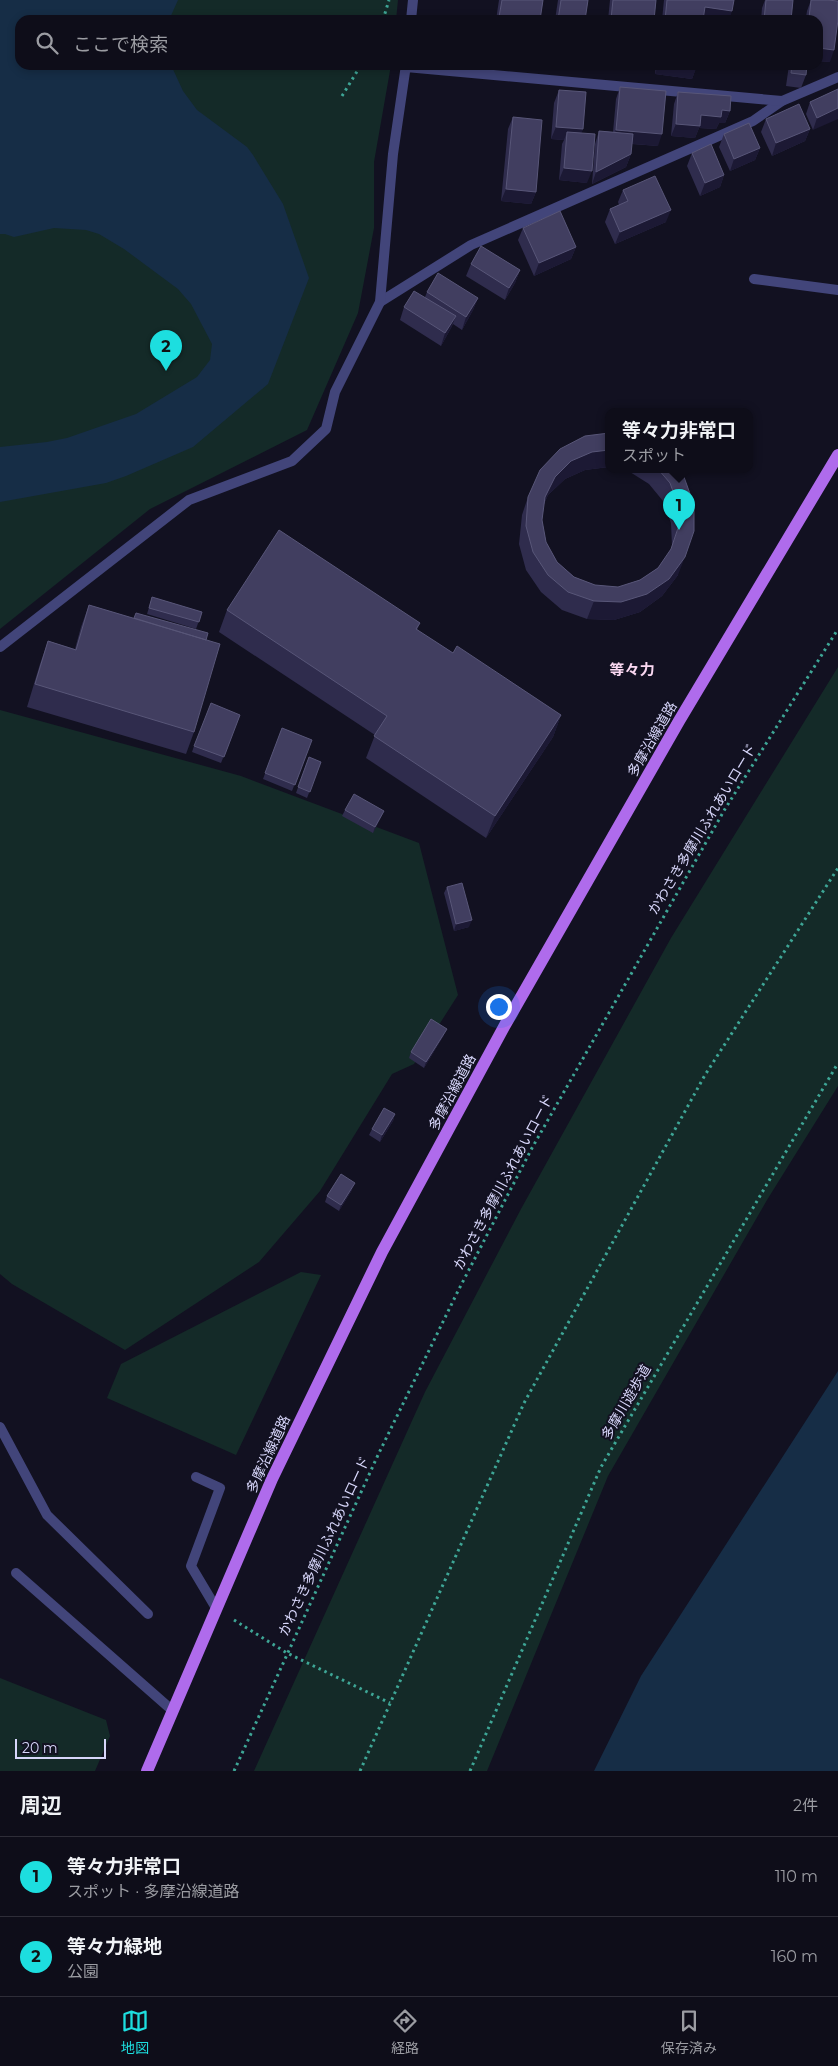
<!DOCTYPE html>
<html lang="ja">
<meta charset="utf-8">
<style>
body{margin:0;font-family:Montserrat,"Noto Sans JP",sans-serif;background:#171622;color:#f1f3f6}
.scale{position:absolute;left:15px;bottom:12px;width:91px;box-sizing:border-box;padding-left:5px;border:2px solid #d7d6fa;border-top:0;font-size:14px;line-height:18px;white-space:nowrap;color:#d7d6fa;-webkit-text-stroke:4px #121121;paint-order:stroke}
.you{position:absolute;left:498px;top:1006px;width:18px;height:18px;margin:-12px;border:4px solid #fff;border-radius:50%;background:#1a73e8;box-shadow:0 0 0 8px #1a73e833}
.badge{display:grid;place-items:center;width:32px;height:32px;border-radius:50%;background:#1ddedf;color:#111;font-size:16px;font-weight:700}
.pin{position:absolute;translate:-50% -41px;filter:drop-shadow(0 1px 2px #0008)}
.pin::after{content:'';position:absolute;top:26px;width:18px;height:15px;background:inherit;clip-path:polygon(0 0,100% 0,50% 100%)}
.popup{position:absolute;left:605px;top:408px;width:148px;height:65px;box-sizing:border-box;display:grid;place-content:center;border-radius:10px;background:#0e0d19;filter:drop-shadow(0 1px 4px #0005);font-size:16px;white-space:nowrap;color:#9b9ca2}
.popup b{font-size:19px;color:#f1f3f6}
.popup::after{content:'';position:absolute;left:50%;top:100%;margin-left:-10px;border:10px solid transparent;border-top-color:#0e0d19}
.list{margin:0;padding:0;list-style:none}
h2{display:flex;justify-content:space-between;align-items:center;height:65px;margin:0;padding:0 20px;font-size:21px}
h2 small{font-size:16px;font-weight:400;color:#9b9ca2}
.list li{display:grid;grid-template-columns:32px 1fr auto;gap:15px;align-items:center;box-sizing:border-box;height:80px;padding:0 20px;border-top:1px solid #2e2d38}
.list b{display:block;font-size:19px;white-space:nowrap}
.list p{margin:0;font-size:16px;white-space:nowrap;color:#9b9ca2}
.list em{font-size:16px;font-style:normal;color:#9b9ca2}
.icon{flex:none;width:28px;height:28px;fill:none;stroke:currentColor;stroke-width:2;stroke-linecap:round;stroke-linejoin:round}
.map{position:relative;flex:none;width:838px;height:1771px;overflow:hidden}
.search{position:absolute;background:#0e0d19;box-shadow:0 2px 8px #0003;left:15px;right:15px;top:15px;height:55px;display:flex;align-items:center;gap:12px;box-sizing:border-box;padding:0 18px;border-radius:15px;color:#9b9ca2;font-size:19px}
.sheet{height:225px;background:#0e0d19}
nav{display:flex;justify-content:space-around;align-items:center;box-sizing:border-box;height:70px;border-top:1px solid #2e2d38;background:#0e0d19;font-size:14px;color:#9b9ca2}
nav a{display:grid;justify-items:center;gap:2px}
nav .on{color:#1ddedf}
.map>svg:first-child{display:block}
.green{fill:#142a28}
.water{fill:#162d46}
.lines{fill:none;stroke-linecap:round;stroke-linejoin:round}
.path{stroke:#3ea696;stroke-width:3;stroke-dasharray:2.5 4;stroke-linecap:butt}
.lane{stroke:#42457a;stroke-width:10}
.street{stroke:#42457a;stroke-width:10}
.primary{stroke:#af6bec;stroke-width:12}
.wall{fill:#2f2c4d}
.shaded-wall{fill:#1c1934}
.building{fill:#413e60;stroke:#585678}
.labels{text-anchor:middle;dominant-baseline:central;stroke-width:4;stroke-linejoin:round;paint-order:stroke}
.street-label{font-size:14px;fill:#d7d6fa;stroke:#121121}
.neighbourhood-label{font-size:15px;font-weight:bold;fill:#fad8f1;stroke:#121121}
</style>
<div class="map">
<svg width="838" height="1771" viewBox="0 0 838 1771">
<rect width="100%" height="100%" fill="#121121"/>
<path class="green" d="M 0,0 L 398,0 L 396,20 L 20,20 L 20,65 L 391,65 L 374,162 L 374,228 L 358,313 L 307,430 L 150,509 L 0,629 Z
M 838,667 L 838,1086 L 767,1200 L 608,1476 L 487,1771 L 254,1771 L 425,1392 L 521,1209 L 671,938 Z
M 0,710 L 241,776 L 419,843 L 458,995 L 414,1064 L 392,1074 L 320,1191 L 259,1262 L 125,1350 L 12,1284 L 0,1274 Z
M 301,1272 L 321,1275 L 236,1455 L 107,1398 L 121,1364 Z
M 0,1678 L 106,1720 L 110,1736 L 95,1771 L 0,1771 Z"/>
<path class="water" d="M 0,0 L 178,0 L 169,20 L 20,20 L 20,65 L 171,65 L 183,91 L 197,110 L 247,147 L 253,155 L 283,204 L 309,278 L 268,384 L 193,447 L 126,476 L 106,483 L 0,502 L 0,447 L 47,442 L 67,438 L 136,414 L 197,377 L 210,360 L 212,344 L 191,304 L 178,289 L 124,249 L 99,234 L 86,230 L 54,228 L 14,237 L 5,234 L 0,234 Z
M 838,1371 L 838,1771 L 594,1771 L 641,1676 Z"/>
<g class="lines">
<path class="path" d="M 383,20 L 389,0
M 342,96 L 361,65
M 234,1620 L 287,1653 L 390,1703
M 234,1771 L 378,1455 L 458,1291 L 532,1148 L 725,809 L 838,629
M 360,1771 L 524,1403 L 705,1075 L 838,868
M 470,1771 L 601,1467 L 838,1063"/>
<path class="lane" d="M 754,279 L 838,290
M 380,302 L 471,245 L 753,121 L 782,101 L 838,77
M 196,1477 L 220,1488 L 191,1566 L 216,1608
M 16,1573 L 173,1711"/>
<path class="street" d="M 411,20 L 413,0
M 406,67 L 782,101
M 0,647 L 189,500 L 292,461 L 326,429 L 335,392 L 380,302 L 393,154 L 406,65
M 0,1427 L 47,1515 L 148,1614"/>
<path class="primary" d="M 147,1771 L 272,1479 L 382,1252 L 505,1025 L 679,721 L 838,455"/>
</g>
<path class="wall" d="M 499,0 L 543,0 L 540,20 L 496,20 Z
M 558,0 L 588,0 L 585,20 L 555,20 Z
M 610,0 L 656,0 L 654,20 L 608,20 Z
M 664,0 L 734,0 L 729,20 L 662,20 Z
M 765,0 L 793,0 L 791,20 L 761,20 L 762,8 Z
M 811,0 L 827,0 L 830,62 L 818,61 L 818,20 L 798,20 L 799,17 L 806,17 L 807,11 Z
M 656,65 L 697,65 L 692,79 L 655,74 Z
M 789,65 L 807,65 L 806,75 L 801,88 L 786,86 Z
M 620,87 L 658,146 L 632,144 L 631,154 L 626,167 L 592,184 L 595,144 L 599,131 L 613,132 L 616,99 Z
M 838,89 L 813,130 L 806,114 L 810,102 Z
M 559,90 L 583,129 L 581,133 L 587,183 L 559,180 L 562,144 L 564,140 L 551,139 L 554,103 Z
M 678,92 L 730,111 L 725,123 L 719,123 L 716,129 L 699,128 L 695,138 L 671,136 L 674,104 Z
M 513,117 L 536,192 L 531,204 L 501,201 L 508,129 Z
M 766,119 L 810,129 L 805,141 L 772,156 L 761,132 Z
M 724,134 L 760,148 L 755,160 L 730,171 L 719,147 Z
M 692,153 L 724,175 L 720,187 L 700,196 L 687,166 Z
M 623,190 L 666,222 L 615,244 L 605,222 L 610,209 L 619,205 L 618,202 Z
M 523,228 L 576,247 L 571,259 L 534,276 L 518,240 Z
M 471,264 L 520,270 L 515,283 L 505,300 L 466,276 Z
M 427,292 L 478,298 L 473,310 L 462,330 L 453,324 L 451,328 L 441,346 L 400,320 L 404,307 L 425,297 Z
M 609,433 L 609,467 L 585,470 L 565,479 L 548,495 L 544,504 L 542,520 L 546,542 L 557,562 L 574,577 L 595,585 L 618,587 L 640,580 L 658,568 L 670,552 L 672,546 L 671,523 L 663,501 L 649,484 L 630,472 L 616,469 L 678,469 L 678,575 L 662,596 L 640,612 L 614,620 L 587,619 L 562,610 L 541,592 L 526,570 L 519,544 L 522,515 L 528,497 Z
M 152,597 L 202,612 L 196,629 L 147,614 Z
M 89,605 L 206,640 L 194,732 L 186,754 L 27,707 L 40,664 L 48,641 L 75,649 L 81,627 Z
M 227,610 L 420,623 L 417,630 L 453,653 L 561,715 L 553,737 L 486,838 L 366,758 L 375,735 L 219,632 Z
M 240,715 L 221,763 L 192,752 L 194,746 Z
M 282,728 L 312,740 L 292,791 L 263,779 Z
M 309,757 L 321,762 L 307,798 L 296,793 Z
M 345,810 L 384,811 L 373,833 L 342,816 Z
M 447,887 L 469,927 L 454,931 L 444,893 Z
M 444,1035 L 424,1068 L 409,1058 L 411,1052 Z
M 395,1114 L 393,1121 L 380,1142 L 369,1135 L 372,1129 Z
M 352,1190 L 339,1211 L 325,1202 L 327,1196 Z"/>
<path class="shaded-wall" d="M 705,7 L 732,11 L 729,20 L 700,20 Z
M 499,17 L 525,20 L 498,20 Z
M 818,48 L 834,50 L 830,62 L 818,61 Z
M 658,65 L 689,65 L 697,66 L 692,79 L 655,74 Z
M 838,108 L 838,119 L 813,130 L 817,118 Z
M 722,110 L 730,111 L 725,123 L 719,123 L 716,129 L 699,128 L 695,138 L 671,136 L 676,124 L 701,115 Z
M 556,127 L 583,129 L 578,142 L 567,132 L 564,140 L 551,139 Z
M 810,129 L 805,141 L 772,156 L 776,143 Z
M 616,130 L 662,134 L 658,146 L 612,142 Z
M 760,148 L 755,160 L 730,171 L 734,159 Z
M 631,154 L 626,167 L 592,184 L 596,172 Z
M 564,168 L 592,171 L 587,183 L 559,180 Z
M 724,175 L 720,187 L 700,196 L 705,183 Z
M 506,189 L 536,192 L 531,204 L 501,201 Z
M 671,210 L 666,222 L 615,244 L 620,232 Z
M 576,247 L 571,259 L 534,276 L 539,263 Z
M 520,270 L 515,283 L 505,300 L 509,288 Z
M 478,298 L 473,310 L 462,330 L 466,317 Z
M 456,316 L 451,328 L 441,346 L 445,333 Z
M 609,450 L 609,464 L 608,467 L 585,470 L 565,479 L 548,495 L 538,515 L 545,497 L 555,477 L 571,461 L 592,452 Z
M 685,557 L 678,575 L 662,596 L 640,612 L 614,620 L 587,619 L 594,601 L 621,602 Z
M 561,715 L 553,737 L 486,838 L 495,816 Z
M 384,811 L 373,833 L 375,827 Z
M 472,920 L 469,927 L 454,931 L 456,924 Z
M 447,1029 L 444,1035 L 424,1068 L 426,1062 Z
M 395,1114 L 393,1121 L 380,1142 L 382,1135 Z
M 355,1183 L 352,1190 L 339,1211 L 341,1205 Z"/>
<path class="building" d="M 502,0 L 543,0 L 540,20 L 525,20 L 499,17 Z
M 561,0 L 588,0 L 585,20 L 558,20 Z
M 613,0 L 656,0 L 654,20 L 616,20 L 611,19 Z
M 667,0 L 734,0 L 732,11 L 705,7 L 703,20 L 665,20 Z
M 766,0 L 793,0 L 791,20 L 764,20 Z
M 811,0 L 827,0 L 838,1 L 838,20 L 834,50 L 818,48 L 818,20 L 798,20 L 799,17 L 809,18 Z
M 792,65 L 807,65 L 806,75 L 791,73 Z
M 620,87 L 666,91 L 662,134 L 616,130 Z
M 838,89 L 838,108 L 817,118 L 810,102 Z
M 559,90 L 586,92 L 583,129 L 556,127 Z
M 678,92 L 731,96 L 730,111 L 722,110 L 721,117 L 701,115 L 700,126 L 676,124 Z
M 799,104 L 810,129 L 776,143 L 766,119 Z
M 513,117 L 542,120 L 536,192 L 506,189 Z
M 749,123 L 760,148 L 734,159 L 724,134 Z
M 599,131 L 633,134 L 631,154 L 596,172 Z
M 567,132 L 595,134 L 592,171 L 564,168 Z
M 711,144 L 724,175 L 705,183 L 692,153 Z
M 655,176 L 671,210 L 620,232 L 610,209 L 628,201 L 623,190 Z
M 560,211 L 576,247 L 539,263 L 523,228 Z
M 481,246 L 520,270 L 509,288 L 471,264 Z
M 438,273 L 478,298 L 466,317 L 427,292 Z
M 414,291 L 456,316 L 445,333 L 404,307 Z
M 609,433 L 609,450 L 592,452 L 571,461 L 555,477 L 545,497 L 542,520 L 546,542 L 557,562 L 574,577 L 595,585 L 618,587 L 640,580 L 658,568 L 671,549 L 678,528 L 678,505 L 670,483 L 658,469 L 678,469 L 684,477 L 694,505 L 694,531 L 685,557 L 669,579 L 647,594 L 621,602 L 594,601 L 568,592 L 548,575 L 533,552 L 526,526 L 528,497 L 540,470 L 560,449 L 585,436 Z
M 279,530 L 420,623 L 416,629 L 453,653 L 457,646 L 561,715 L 495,816 L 374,736 L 387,716 L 227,610 Z
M 152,597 L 202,612 L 199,622 L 149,608 Z
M 89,605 L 220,644 L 194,732 L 35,684 L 48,641 L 76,650 Z
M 136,613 L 208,633 L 206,640 L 134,618 Z
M 211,703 L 240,715 L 224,757 L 194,746 Z
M 282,728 L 312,740 L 295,785 L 265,773 Z
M 309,757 L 321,762 L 310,792 L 298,787 Z
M 354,794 L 384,811 L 375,827 L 345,810 Z
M 462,883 L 472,920 L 456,924 L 447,887 Z
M 431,1019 L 447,1029 L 426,1062 L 411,1052 Z
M 384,1108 L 395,1114 L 382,1135 L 372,1129 Z
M 341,1174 L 355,1183 L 341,1205 L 327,1196 Z"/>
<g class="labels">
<g class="street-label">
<text transform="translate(652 739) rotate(-60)">多摩沿線道路</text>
<text transform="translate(702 829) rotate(-59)">かわさき多摩川ふれあいロード</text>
<text transform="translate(452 1092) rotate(-62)">多摩沿線道路</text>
<text transform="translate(503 1182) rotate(-62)">かわさき多摩川ふれあいロード</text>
<text transform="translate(626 1402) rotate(-60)">多摩川遊歩道</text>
<text transform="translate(268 1454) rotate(-65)">多摩沿線道路</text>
<text transform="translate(324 1546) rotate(-65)">かわさき多摩川ふれあいロード</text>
</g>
<g class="neighbourhood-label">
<text x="632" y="669">等々力</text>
</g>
</g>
</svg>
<div class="scale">20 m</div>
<div class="you"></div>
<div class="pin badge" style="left:679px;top:530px">1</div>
<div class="popup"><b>等々力非常口</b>スポット</div>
<div class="pin badge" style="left:166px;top:371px">2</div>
<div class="search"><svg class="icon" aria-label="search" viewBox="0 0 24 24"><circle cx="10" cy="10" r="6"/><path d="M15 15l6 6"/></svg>ここで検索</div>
</div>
<section class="sheet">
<h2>周辺<small>2件</small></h2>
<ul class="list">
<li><span class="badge">1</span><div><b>等々力非常口</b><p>スポット · 多摩沿線道路</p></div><em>110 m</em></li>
<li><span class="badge">2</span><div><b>等々力緑地</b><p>公園</p></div><em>160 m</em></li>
</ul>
</section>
<nav>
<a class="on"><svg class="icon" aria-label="map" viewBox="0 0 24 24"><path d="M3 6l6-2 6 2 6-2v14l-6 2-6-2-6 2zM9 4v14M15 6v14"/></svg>地図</a>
<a><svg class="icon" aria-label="directions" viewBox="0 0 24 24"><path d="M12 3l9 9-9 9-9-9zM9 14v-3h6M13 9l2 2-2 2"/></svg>経路</a>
<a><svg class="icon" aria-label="saved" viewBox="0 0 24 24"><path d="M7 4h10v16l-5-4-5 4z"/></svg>保存済み</a>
</nav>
